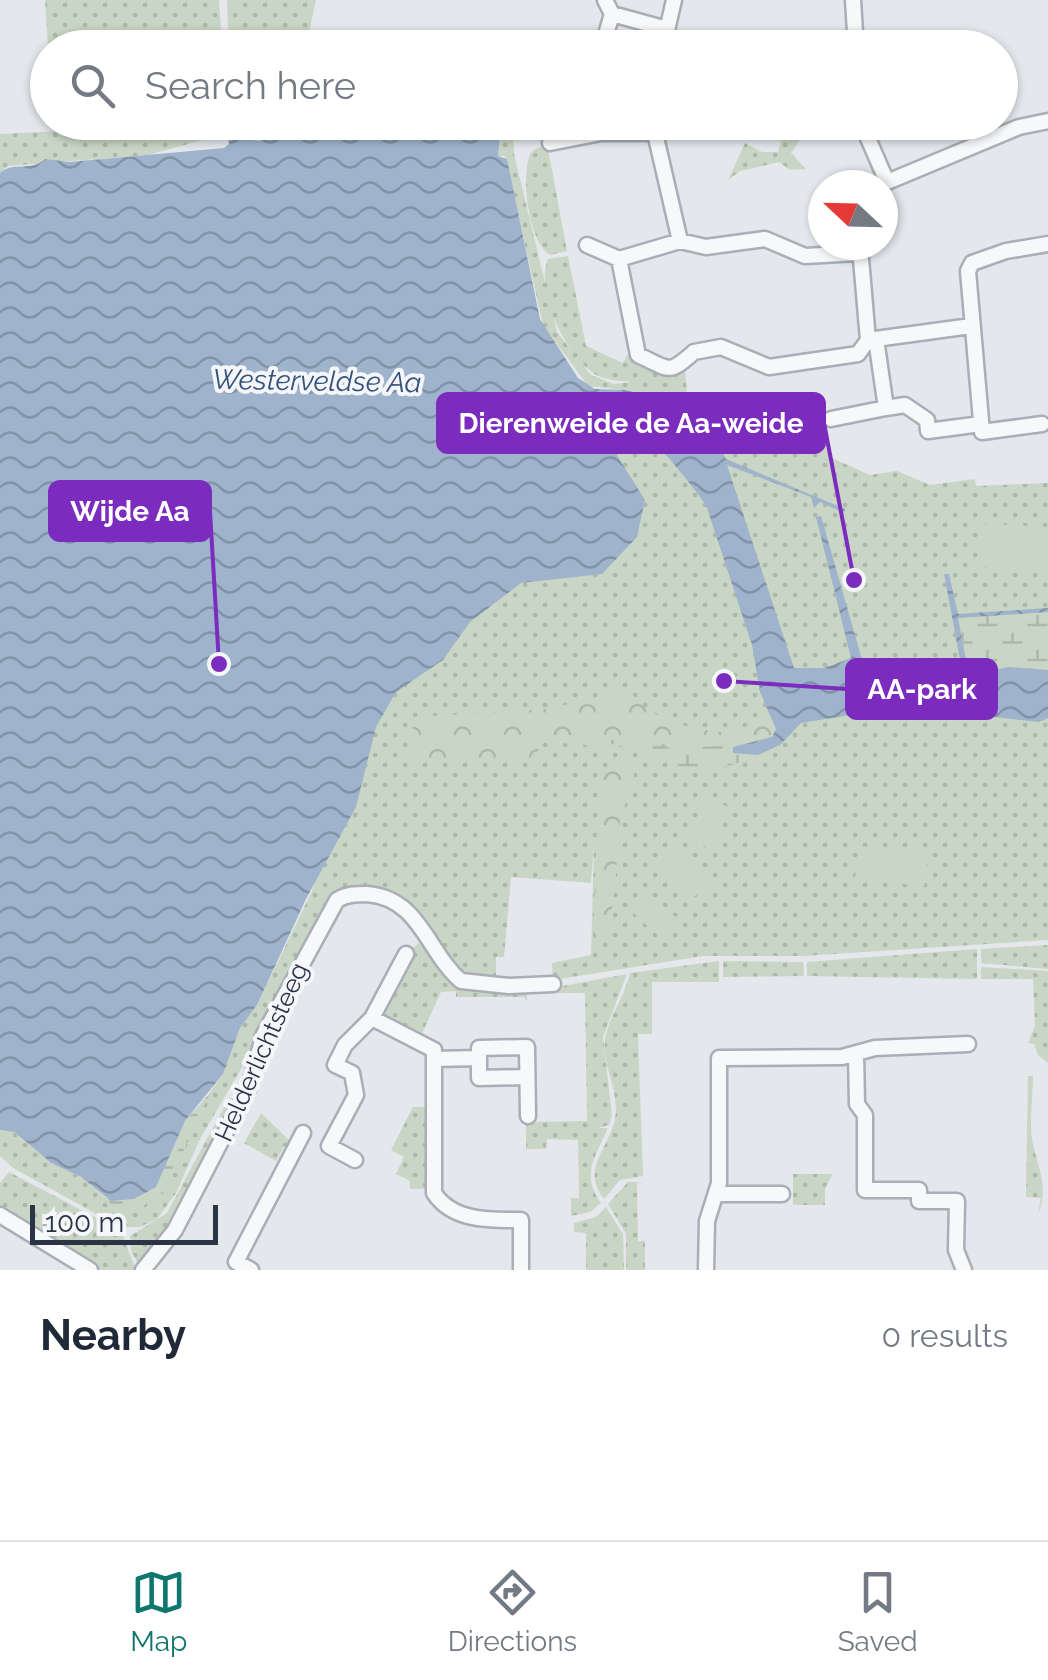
<!DOCTYPE html>
<style>
body{margin:0;font-family:Raleway,sans-serif;background:#f6f6f7;color:#1f2937}
.compass{position:absolute;left:808px;top:170px;width:90px;height:90px;border-radius:50%;background:#fff;box-shadow:0 2px 8px #0004;rotate:292deg}
.scale{position:absolute;left:30px;bottom:25px;width:188px;box-sizing:border-box;padding-left:10px;border:5px solid #2b3445;border-top:0;font-size:28px;line-height:35px;white-space:nowrap;color:#2b3445;-webkit-text-stroke:8px #f4f6f9;paint-order:stroke}
.list{margin:0;padding:0;list-style:none}
h2{display:flex;justify-content:space-between;align-items:center;height:130px;margin:0;padding:0 40px;font-size:42px}
h2 small{font-size:32px;font-weight:400;color:#747a83}
.icon{flex:none;width:55px;height:55px;fill:none;stroke:currentColor;stroke-width:2;stroke-linecap:round;stroke-linejoin:round}
.map{position:relative;flex:none;width:1048px;height:1270px;overflow:hidden}
.search{position:absolute;background:#fff;box-shadow:0 2px 8px #0004;left:30px;right:30px;top:30px;height:110px;display:flex;align-items:center;gap:25px;box-sizing:border-box;padding:0 35px;border-radius:55px;color:#747a83;font-size:38px}
.sheet{height:270px;background:#fff}
nav{display:flex;justify-content:space-around;align-items:center;box-sizing:border-box;height:140px;border-top:2px solid #e0e1e3;background:#fff;font-size:28px;color:#747a83}
nav a{display:grid;justify-items:center;gap:5px}
nav .on{color:#0f766e}
.map>svg:first-child{display:block}
.green{fill:url(#green-dots)}
.forest{fill:url(#forest-crowns)}
.wetland{fill:url(#wetland-marsh)}
.pitch{fill:#c9d6c5}
.water{fill:url(#water-waves)}
.lines{fill:none;stroke-linecap:round;stroke-linejoin:round}
.minor-casing{stroke:#a9aeb7;stroke-width:19}
.minor{stroke:#f7f8fa;stroke-width:14}
.labels{text-anchor:middle;dominant-baseline:central;stroke-width:8;stroke-linejoin:round;paint-order:stroke}
.street-label{font-size:25px;fill:#2b3445;stroke:#f4f6f9}
.water-label{font-size:28px;font-style:italic;fill:#34527a;stroke:#f4f6f9}
.leader{fill:none;stroke:#7b2cbf;stroke-width:4}
.callout-dot{fill:#7b2cbf;stroke:#f4f6f9;stroke-width:4}
.callout{fill:#7b2cbf;stroke:#7b2cbf;stroke-width:4}
.callout-label{font-size:28px;text-anchor:middle;font-weight:bold;fill:#fff}
</style>
<div class="map">
<svg width="1048" height="1270" viewBox="0 0 1048 1270">
<defs>
<pattern id="green-dots" width="8" height="8" patternUnits="userSpaceOnUse" patternTransform="scale(2.5)"><rect width="8" height="8" fill="#c9d6c5"/><path d="M2 2h.1M6 6h.1" fill="none" stroke="#adb8ab" stroke-width="1.8" stroke-linecap="round"/></pattern>
<pattern id="forest-crowns" width="20" height="18" patternUnits="userSpaceOnUse" patternTransform="scale(2.5)"><rect width="20" height="18" fill="#c9d6c5"/><path d="M2 6a3 3 0 1 1 6 0M12 15a3 3 0 1 1 6 0" fill="none" stroke="#adb8ab"/></pattern>
<pattern id="wetland-marsh" width="20" height="14" patternUnits="userSpaceOnUse" patternTransform="scale(2.5)"><rect width="20" height="14" fill="#c9d6c5"/><path d="M1 5h8M5 5V1M11 12h8M15 12V8" fill="none" stroke="#adb8ab"/></pattern>
<pattern id="water-waves" width="16" height="10" patternUnits="userSpaceOnUse" patternTransform="scale(2.5)"><rect width="16" height="10" fill="#9fb4cc"/><path d="M0 5q4-4 8 0t8 0" fill="none" stroke="#8293a7"/></pattern>
</defs>
<rect width="100%" height="100%" fill="#e4e7ec"/>
<path class="green" d="M 45,0 L 219,0 L 222,47 L 48,47 Z
M 227,0 L 316,0 L 306,47 L 229,47 Z
M 224,123 L 331,123 L 269,133 L 261,141 L 235,138 L 227,128 L 228,133 L 148,155 L 8,166 L 0,173 L 0,134 Z
M 501,123 L 513,123 L 514,154 L 557,332 L 591,375 L 614,384 L 631,382 C 619,380 604,381 593,373 C 565,352 535,293 548,259 L 568,256 L 586,346 L 623,363 L 627,355 L 670,374 L 685,370 L 687,393 L 721,408 L 728,405 L 781,429 L 816,426 L 818,440 L 830,446 L 832,458 L 870,475 L 897,471 L 930,485 L 975,479 L 976,486 L 1048,483 L 1048,940 L 803,956 L 703,956 L 553,980 L 552,963 L 591,955 L 594,846 L 591,883 L 511,877 L 504,957 L 496,957 L 496,982 L 466,979 L 456,971 L 431,932 L 403,901 L 345,892 L 200,1139 L 176,1193 L 157,1219 L 140,1227 L 120,1227 L 13,1168 L 0,1156 L 0,1130 L 15,1132 L 51,1163 L 81,1177 L 106,1198 L 174,1143 L 223,1074 L 240,1028 L 257,1005 L 312,891 L 372,703 L 609,448 L 624,390 L 588,386 L 543,325 L 505,156 L 498,156 Z
M 803,135 L 791,153 L 806,169 L 790,170 L 779,162 L 740,171 L 728,180 L 745,143 L 762,152 L 778,152 L 782,137 Z
M 547,143 L 567,251 L 550,255 C 528,241 520,176 531,152 Z
M 424,939 L 452,979 L 527,991 L 527,1002 L 525,997 L 456,997 L 456,991 L 441,992 L 420,1038 L 383,1017 L 382,1008 L 414,947 Z
M 1048,945 L 1048,969 L 981,963 L 981,949 Z
M 977,949 L 977,979 L 807,976 L 807,962 Z
M 719,961 L 719,982 L 652,982 L 652,1034 L 638,1034 L 643,1176 L 620,1180 L 604,1199 C 580,1169 609,1149 615,1119 C 620,1091 602,1067 605,1040 C 608,1017 625,997 630,973 Z
M 723,961 L 803,962 L 804,976 L 723,977 Z
M 981,967 L 1048,971 L 1048,1063 L 1038,1055 L 1034,1044 L 1028,1043 L 1035,1026 L 1033,979 L 981,979 Z
M 627,974 L 603,1037 L 612,1115 L 609,1125 L 598,1128 L 608,1128 C 596,1156 580,1174 601,1203 L 590,1212 L 571,1216 L 571,1198 L 579,1198 L 578,1140 L 547,1139 L 546,1149 L 526,1149 L 526,1122 L 587,1121 L 585,993 L 557,993 L 557,987 Z
M 1028,1076 L 1033,1076 C 1033,1098 1028,1127 1034,1149 C 1040,1171 1048,1191 1038,1214 L 1041,1198 L 1026,1197 Z
M 229,1098 L 238,1100 L 168,1233 L 140,1267 L 131,1251 L 130,1236 L 167,1213 Z
M 413,1107 L 429,1107 L 429,1189 L 410,1189 L 410,1181 L 396,1174 L 404,1157 L 391,1150 Z
M 261,1113 L 291,1142 L 291,1150 L 284,1146 L 276,1161 L 244,1143 Z
M 9,1172 L 121,1231 L 136,1270 L 100,1270 L 0,1207 L 0,1183 Z
M 833,1174 L 825,1188 L 825,1205 L 793,1205 L 793,1174 Z
M 628,1182 L 643,1182 L 637,1183 L 638,1241 L 645,1241 L 645,1270 L 626,1270 L 626,1234 L 608,1204 Z
M 606,1207 L 623,1234 L 624,1270 L 586,1270 L 586,1233 L 574,1232 L 574,1223 L 596,1217 Z"/>
<path class="forest" d="M 630,689 C 642,720 707,735 739,732 L 767,709 L 777,729 L 772,737 L 733,747 L 671,749 L 650,735 L 611,744 L 619,748 L 539,741 L 537,759 L 530,762 L 409,758 L 414,717 L 548,709 Z
M 624,756 L 633,761 C 640,779 620,808 619,829 C 617,854 615,939 597,951 L 593,947 L 598,791 L 607,767 Z"/>
<path class="wetland" d="M 1048,612 L 1048,670 L 1008,667 L 969,676 L 958,618 Z
M 801,723 L 769,754 L 702,773 L 611,744 L 611,740 L 624,741 L 635,731 L 671,749 L 732,745 L 733,753 C 774,756 772,745 801,723 Z
M 210,1093 L 164,1193 L 140,1208 L 114,1207 L 106,1199 L 147,1193 L 156,1187 L 185,1121 Z"/>
<path class="pitch" d="M 979,523 L 1048,527 L 1048,570 L 978,566 Z
M 703,798 L 726,806 L 713,849 L 689,841 Z
M 681,846 L 711,883 L 689,901 L 659,864 Z
M 859,846 L 928,852 L 924,886 L 855,879 Z
M 647,891 L 682,923 L 664,941 L 630,910 Z"/>
<path class="water" d="M 331,122 L 501,123 L 498,156 L 507,159 L 540,319 L 578,378 L 595,389 L 625,390 L 668,401 L 710,426 L 726,459 L 845,509 L 844,513 L 820,502 L 814,508 L 811,497 L 727,465 L 794,668 L 824,668 L 851,658 L 816,517 L 821,516 L 865,670 C 889,679 934,674 963,676 L 944,574 L 949,574 L 958,614 L 1048,608 L 1048,612 L 958,618 L 969,676 L 1008,667 L 1048,670 L 1048,718 L 1039,722 L 950,712 L 857,714 L 801,723 L 780,745 L 758,755 L 733,753 L 733,747 L 772,737 L 776,729 L 760,692 L 752,645 L 707,508 C 701,495 659,445 648,437 C 638,429 628,431 616,434 L 611,446 L 645,500 L 637,537 L 602,574 L 521,583 L 470,622 L 443,660 L 396,692 L 376,727 L 356,807 L 306,899 L 257,1005 L 240,1028 L 223,1074 L 185,1121 L 156,1187 L 134,1199 L 111,1201 L 81,1177 L 51,1163 L 15,1132 L 0,1130 L 0,173 C 13,161 32,172 45,159 L 69,162 L 224,148 L 229,144 L 227,127 L 234,127 L 236,138 L 261,141 L 270,131 Z"/>
<g class="lines">
<defs>
<path id="minor" d="M 853,0 L 856,48
M 612,14 L 667,29
M 602,48 L 612,14 L 605,0
M 663,48 L 674,0
M 861,122 L 887,182
M 550,143 L 601,133 L 655,133 L 680,241
M 880,185 L 1019,127 L 1048,121
M 587,245 L 619,259 L 680,241 L 706,247 L 765,239 L 805,256 L 858,253
M 860,247 L 868,340
M 619,259 L 638,355 C 670,369 667,376 694,352 L 721,347 L 769,367 L 858,354 L 868,340 L 971,326
M 886,408 L 905,405 L 927,420 L 928,431 L 981,424
M 831,419 L 886,408 L 876,339
M 1042,424 L 982,432 L 968,271 L 972,263 L 1006,251 L 1048,244
M 372,1018 L 406,954
M 856,1054 L 857,1104 L 865,1115 L 865,1190 L 919,1190 L 919,1201 L 957,1201 L 956,1250 L 964,1270
M 479,1058 L 479,1078 L 527,1077
M 434,1059 L 479,1058 L 479,1048 L 527,1047 L 528,1116
M 355,1160 L 329,1146 L 356,1095 L 352,1073 L 335,1065 L 345,1045 L 372,1018 L 434,1050 L 434,1193 C 453,1222 491,1220 521,1220 L 521,1270
M 718,1194 L 782,1194
M 0,1215 L 90,1270
M 143,1270 L 175,1230 L 249,1087 L 264,1034 L 337,900 C 347,894 356,894 367,894 C 420,898 427,952 461,981 L 509,986 L 553,984
M 251,1270 L 236,1262 L 303,1133
M 706,1270 L 707,1221 L 719,1183 L 719,1058 L 842,1057 L 875,1048 L 968,1044"/>
</defs>
<use href="#minor" class="minor-casing"/>
<use href="#minor" class="minor"/>
</g>
<g class="labels">
<g class="street-label">
<text transform="translate(261 1052) rotate(-66)">Helderlichtsteeg</text>
</g>
<g class="water-label">
<text transform="translate(317 381) rotate(1)">Westerveldse Aa</text>
</g>
</g>
<path class="leader" d="M854 580L824 423M219 664L210 511M724 681L847 689"/>
<g class="callout-dot">
<circle cx="854" cy="580" r="10"/>
<circle cx="219" cy="664" r="10"/>
<circle cx="724" cy="681" r="10"/>
</g>
<g class="callout">
<rect x="438" y="394" width="386" height="58" rx="10"/>
<rect x="50" y="482" width="160" height="58" rx="10"/>
<rect x="847" y="660" width="149" height="58" rx="10"/>
</g>
<g class="callout-label">
<text x="631" y="433">Dierenweide de Aa-weide</text>
<text x="130" y="521">Wijde Aa</text>
<text x="922" y="699">AA-park</text>
</g>
</svg>
<svg class="compass" viewBox="-18 -18 36 36"><path d="M0-13l5 13h-10z" fill="#e53935"/><path d="M0 13l5-13h-10z" fill="#747a83"/></svg>
<div class="scale">100 m</div>
<div class="search"><svg class="icon" aria-label="search" viewBox="0 0 24 24"><circle cx="10" cy="10" r="6"/><path d="M15 15l6 6"/></svg>Search here</div>
</div>
<section class="sheet">
<h2>Nearby<small>0 results</small></h2>
<ul class="list">
</ul>
</section>
<nav>
<a class="on"><svg class="icon" aria-label="map" viewBox="0 0 24 24"><path d="M3 6l6-2 6 2 6-2v14l-6 2-6-2-6 2zM9 4v14M15 6v14"/></svg>Map</a>
<a><svg class="icon" aria-label="directions" viewBox="0 0 24 24"><path d="M12 3l9 9-9 9-9-9zM9 14v-3h6M13 9l2 2-2 2"/></svg>Directions</a>
<a><svg class="icon" aria-label="saved" viewBox="0 0 24 24"><path d="M7 4h10v16l-5-4-5 4z"/></svg>Saved</a>
</nav>
